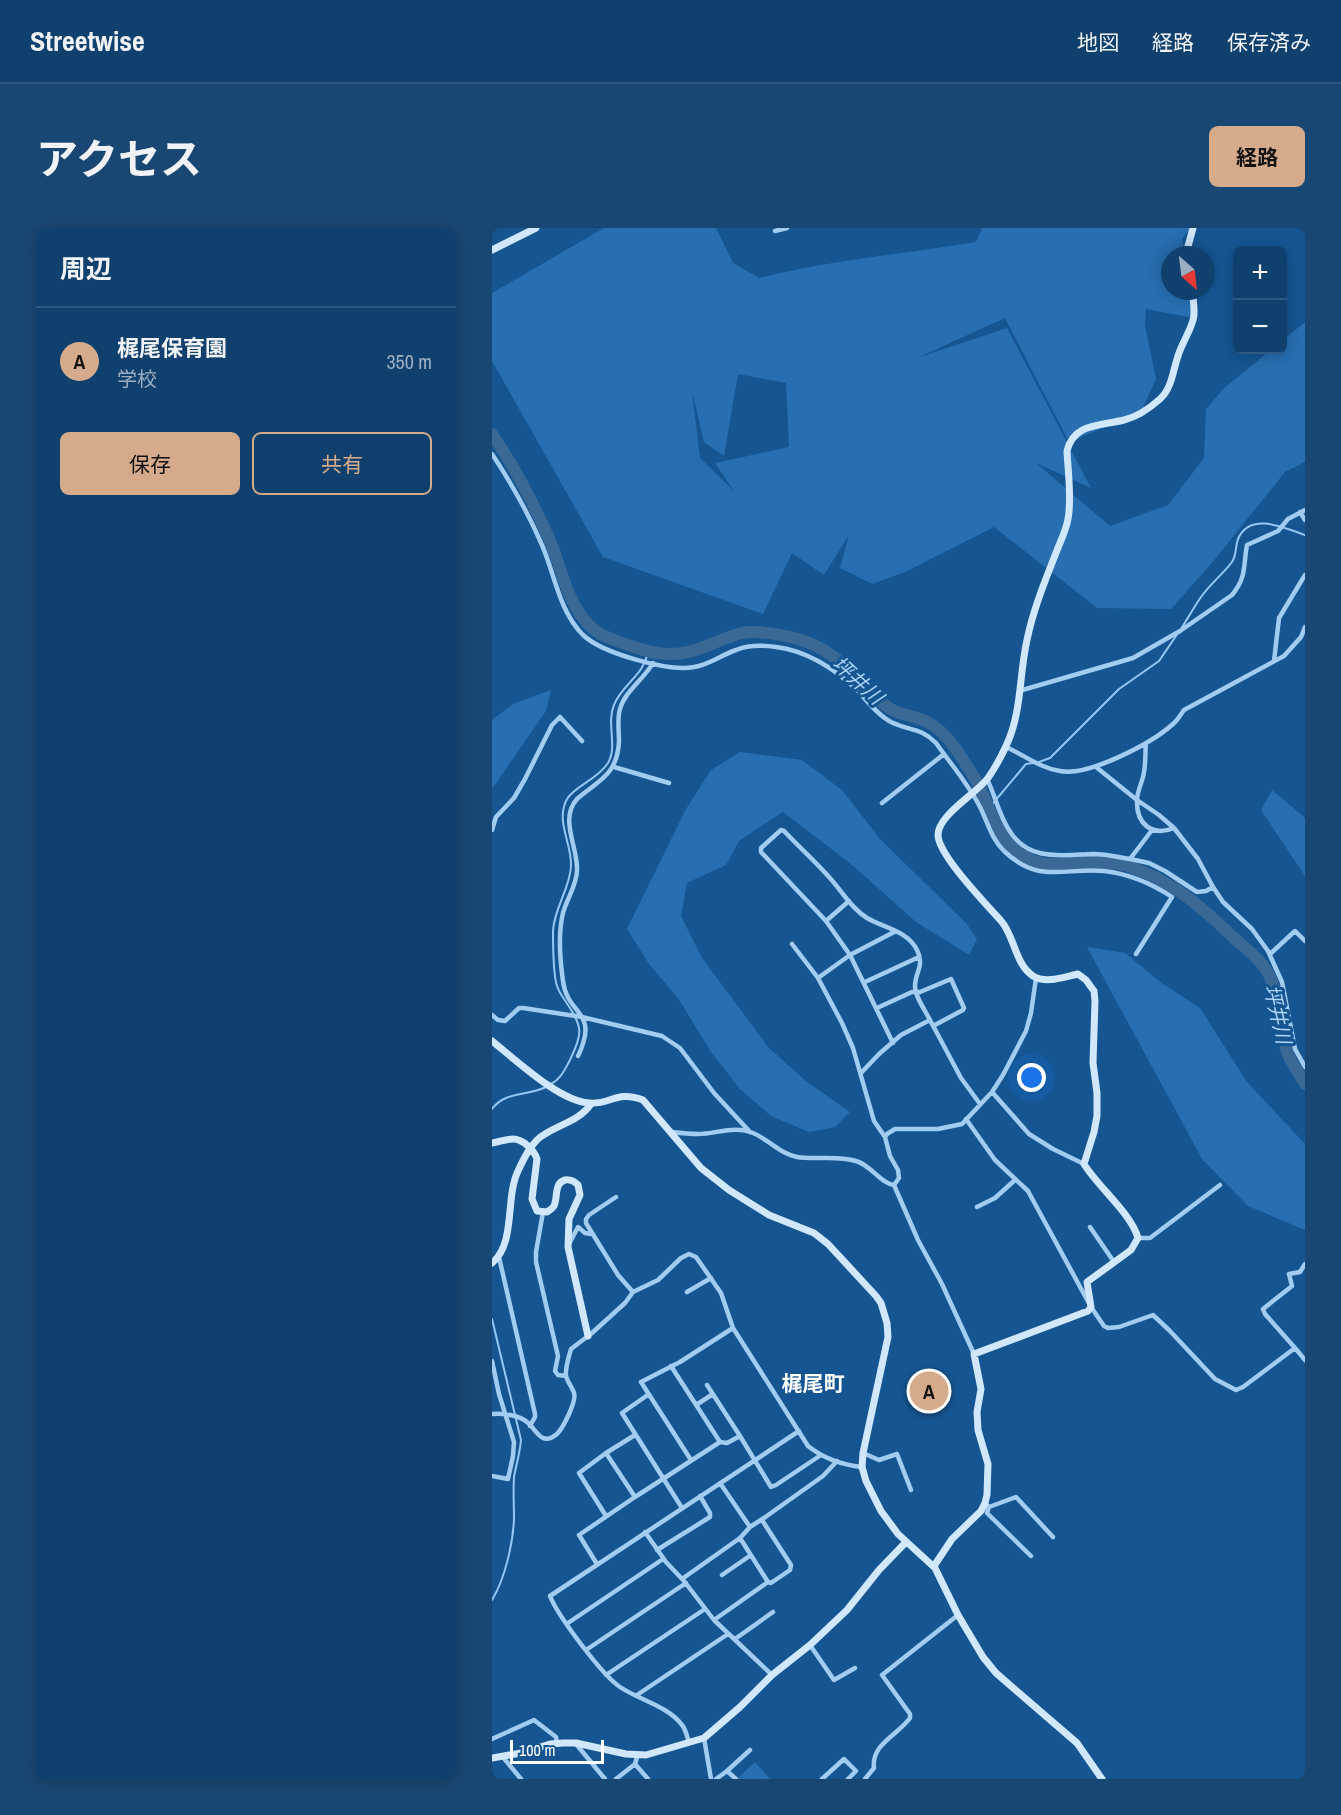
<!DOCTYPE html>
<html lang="ja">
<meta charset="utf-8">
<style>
body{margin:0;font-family:"Archivo Narrow","Noto Sans JP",sans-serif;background:#194773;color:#f1f3f6}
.controls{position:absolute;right:18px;top:18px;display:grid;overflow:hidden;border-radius:9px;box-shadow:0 3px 15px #0003}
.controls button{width:54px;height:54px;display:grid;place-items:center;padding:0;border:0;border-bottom:2px solid #305981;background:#10406e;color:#f1f3f6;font:30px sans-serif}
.compass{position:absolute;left:669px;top:18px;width:54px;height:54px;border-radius:50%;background:#10406e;box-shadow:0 3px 15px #0003;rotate:152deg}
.scale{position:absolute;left:18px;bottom:15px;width:94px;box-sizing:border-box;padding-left:6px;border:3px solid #fff;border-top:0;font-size:16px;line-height:21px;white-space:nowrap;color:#fff;-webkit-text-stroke:4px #155592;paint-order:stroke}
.you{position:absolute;left:540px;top:850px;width:21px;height:21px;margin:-15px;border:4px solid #fff;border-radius:50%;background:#1a73e8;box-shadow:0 0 0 9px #1a73e833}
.badge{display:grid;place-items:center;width:39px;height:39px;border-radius:50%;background:#d6ab8b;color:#111;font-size:20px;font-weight:700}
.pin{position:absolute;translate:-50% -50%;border:3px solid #fff;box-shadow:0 2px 6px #0006}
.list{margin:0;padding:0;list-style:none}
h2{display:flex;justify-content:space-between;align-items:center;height:78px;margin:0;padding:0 24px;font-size:26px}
h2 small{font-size:20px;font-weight:400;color:#9cafc2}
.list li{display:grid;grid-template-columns:39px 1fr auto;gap:18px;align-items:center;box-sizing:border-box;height:108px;padding:0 24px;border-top:2px solid #305981}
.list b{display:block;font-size:22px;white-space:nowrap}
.list p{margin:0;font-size:20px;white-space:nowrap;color:#9cafc2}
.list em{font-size:20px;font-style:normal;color:#9cafc2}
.actions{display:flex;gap:12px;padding:18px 24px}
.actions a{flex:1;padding:14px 0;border:2px solid #d6ab8b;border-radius:9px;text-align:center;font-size:21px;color:#d6ab8b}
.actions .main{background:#d6ab8b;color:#111}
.map{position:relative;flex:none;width:813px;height:1551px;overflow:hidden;border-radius:9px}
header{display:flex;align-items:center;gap:36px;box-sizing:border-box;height:84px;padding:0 30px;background:#10406e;border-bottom:2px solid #305981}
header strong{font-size:28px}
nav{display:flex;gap:33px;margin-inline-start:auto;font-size:21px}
.intro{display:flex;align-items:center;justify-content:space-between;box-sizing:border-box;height:144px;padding:0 36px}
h1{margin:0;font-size:42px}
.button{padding:15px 27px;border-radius:9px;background:#d6ab8b;color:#111;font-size:21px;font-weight:700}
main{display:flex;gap:36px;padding:0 36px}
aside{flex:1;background:#10406e;border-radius:9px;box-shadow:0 3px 15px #0003}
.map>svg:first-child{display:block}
.green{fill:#276fb1;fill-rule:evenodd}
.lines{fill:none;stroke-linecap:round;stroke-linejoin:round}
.stream{stroke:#95c8f4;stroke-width:2}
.river{stroke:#3a6995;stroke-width:12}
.street{stroke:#a3ccf1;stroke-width:4.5}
.secondary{stroke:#d1e7fc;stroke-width:7}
.labels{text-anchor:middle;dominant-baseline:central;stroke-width:6;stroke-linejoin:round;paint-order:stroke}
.water-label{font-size:20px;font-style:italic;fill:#afd6f8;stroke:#155592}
.quarter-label{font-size:21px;font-weight:bold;fill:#fff;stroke:#155592}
</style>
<header>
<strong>Streetwise</strong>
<nav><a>地図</a><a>経路</a><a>保存済み</a></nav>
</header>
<div class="intro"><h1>アクセス</h1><a class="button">経路</a></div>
<main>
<aside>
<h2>周辺<small></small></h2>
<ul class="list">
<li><span class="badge">A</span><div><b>梶尾保育園</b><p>学校</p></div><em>350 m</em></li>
</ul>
<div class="actions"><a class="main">保存</a><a>共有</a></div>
</aside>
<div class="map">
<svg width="813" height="1551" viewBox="0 0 813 1551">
<rect width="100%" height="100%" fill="#155592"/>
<path class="green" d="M 112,0 L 224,0 L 241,35 L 267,50 C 338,32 412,26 484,14 L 490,0 L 698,0 L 690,11 L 693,27 L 678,27 L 678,63 L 698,63 L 702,90 L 654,81 L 653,98 L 664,151 L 649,184 L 577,214 L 513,90 L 425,130 L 515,100 L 599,260 L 544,235 L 618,298 L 676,277 L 712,230 L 714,181 L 732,160 L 779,122 L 790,122 L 791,112 L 813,94 L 813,234 L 793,244 L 719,336 L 679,381 L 605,380 L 502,299 L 413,344 L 380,356 L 348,340 L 357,307 L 332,347 L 300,325 L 271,386 L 111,329 L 0,133 L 0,65 ZM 246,146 L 294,155 L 297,219 L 223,235 L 242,263 L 208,230 L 200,163 L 212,214 L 232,228 Z
M 59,462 L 54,483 L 0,561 L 0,492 L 21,476 Z
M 248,524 L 310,532 L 350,562 L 388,611 L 474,695 L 485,711 L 477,727 L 424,694 L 359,636 L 291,584 L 247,613 L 234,637 L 195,655 L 189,688 L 210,730 L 277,820 L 315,854 L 358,884 L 343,899 L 317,904 L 279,888 L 248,861 L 219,824 L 186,770 L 157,736 L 135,701 L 194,581 L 219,542 Z
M 780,562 L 813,590 L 813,648 L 769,582 Z
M 595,719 L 633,725 L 671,756 L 708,780 L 755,854 L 813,916 L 813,1002 L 756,978 L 710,931 Z
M 263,1534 L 278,1551 L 247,1551 L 246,1550 Z"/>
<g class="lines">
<path class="stream" d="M 689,401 C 696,390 702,379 709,369 C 718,356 731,346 740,334 C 745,326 743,319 746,311 C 758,283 793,300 813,307
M 547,534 L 558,530 L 627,461 L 667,433 L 686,405
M 497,580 L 534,536 L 541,535
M 59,856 C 69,851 73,841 78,832 C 91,804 91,799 74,774 C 70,768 67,764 65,758 C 61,746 61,716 61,703 C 62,680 78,661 79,638 C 80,615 63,593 75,571 C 83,558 106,551 116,535 C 126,518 114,496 122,477 C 127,463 141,453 149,441 C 152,436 154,430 157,424
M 0,881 C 13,863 36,868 54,859
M 0,1091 L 29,1212 C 28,1225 24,1237 22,1249 C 21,1263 22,1277 22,1291 C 21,1315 13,1351 0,1372"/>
<path class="river" d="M 0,206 C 23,240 43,278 59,315 C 72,347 76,382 105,404 C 114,410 126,413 136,417 C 158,425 180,430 203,422 C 219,417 234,409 250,405 C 265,402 292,407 306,411 C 352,425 362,453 395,479 C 408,488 424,487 437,495 C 456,505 469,529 480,546 C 496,569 500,601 521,620 C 550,646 575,632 607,634 C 616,635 627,635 635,638 C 677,650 712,681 742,710 C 754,721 770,732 777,747 C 788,770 788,799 795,824 L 798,831 L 813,856"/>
<path class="street" d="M 283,3 L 295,0
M 0,226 C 18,253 37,287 50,317 C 63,347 67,383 91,407 C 110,425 176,444 202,439 C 217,437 229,427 244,422 C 256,417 270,417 284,419 C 316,423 343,441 366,463 C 376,474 386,487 399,494 C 417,503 428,499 444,515 C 458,535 477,557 488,579 C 496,595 499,610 512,623 C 548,657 572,639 612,643 C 638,646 659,655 680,669 L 644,726
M 808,284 L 813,292
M 782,433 L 787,390 L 813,347
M 527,463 L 641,430 L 688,403 L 740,367 C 755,349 751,338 755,317 L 786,303 L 796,291 L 813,282
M 654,515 C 653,524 654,534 652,544 C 651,553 645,563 645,572 C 644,596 660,609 682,600
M 514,519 C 532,527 548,540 568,543 C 596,549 660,515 681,496 C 686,492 689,486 692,482 L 792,428 L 809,409 L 813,399
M 122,539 L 177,555
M 604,539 L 645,572 L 667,587 L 682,600 L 706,631 L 721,659 L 731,674 L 760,701 L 776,723 L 790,754 L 803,821 L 813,839
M 495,551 C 503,567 507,587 517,602 C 536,634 570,627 601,626 C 614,626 626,629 638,631 L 660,602
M 390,575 L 452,526
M 0,602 L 4,589 L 22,570 L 33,551 L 60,497 L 68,489 L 90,513
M 638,631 L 657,635 L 673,643 L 705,664 L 714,663 L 721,659
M 334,693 L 357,673
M 300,716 L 326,750 L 350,795 L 361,820 L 382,893 L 393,909 L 398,928 L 406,942 L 407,950 L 402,957
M 778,726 L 803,703 L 813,713
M 326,750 L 358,727 L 404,703
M 373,754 L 427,729
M 385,780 L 420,764 L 428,764 L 459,751 L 472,780 L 471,782 L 441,798
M 0,787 L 6,792 L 13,793 L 27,780 L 31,780 L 90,789 L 170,808 L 188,820 L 222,865 L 258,904
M 401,815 L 358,727 L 334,693 L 269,624 L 269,620 L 289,602 L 292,603 C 307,619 323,633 337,649 C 350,663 359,680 375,690 C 392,700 416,703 425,722 C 433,738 423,744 423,758 C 423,769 433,782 438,792
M 86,828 C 108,782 75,788 71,753 C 68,732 66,705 71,685 C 75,670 85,657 85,642 C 86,619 67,591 85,571 C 107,552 125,547 127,514 C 127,503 125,490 128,481 C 133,463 152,451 161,435
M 369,845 L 387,826 L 409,807 L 438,792 L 469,850 L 488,876
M 500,864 L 537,906 L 561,921 L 592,936
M 474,891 L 503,932 L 536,963 L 599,1079 L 612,1098 L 616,1100 L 627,1099 L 661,1087 L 677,1102 L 723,1151 L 744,1162 L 751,1159 L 803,1120 L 813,1132
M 179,904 C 188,905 197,906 206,906 C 224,906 243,897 261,905 C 276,911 288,926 305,929 C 324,932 345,927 364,933 C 379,937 389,956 402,957 L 426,1012 L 450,1056 L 482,1126
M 393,909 L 395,906 L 403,901 L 446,901 L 470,896 L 500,864 L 511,847 L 534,803 L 539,785 L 544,750
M 124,969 L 97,987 L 94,991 L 94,995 L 126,1047 L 141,1064
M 485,979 L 503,970 L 523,952
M 51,984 L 44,1024 L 44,1034 L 66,1128 L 63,1143 L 66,1147 L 74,1148
M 598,999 L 622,1034
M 646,1010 L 658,1010 L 728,957
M 77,1016 L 86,999 L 93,1005 L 99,1006
M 7,1029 L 43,1186 L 43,1189 L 38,1198
M 195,1064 L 219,1050
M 803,1120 L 773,1086 L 771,1081 L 800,1058 L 797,1046 L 808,1044 L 813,1036
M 0,1133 L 7,1166 L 22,1214 L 21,1228 L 16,1251 L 0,1248
M 179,1138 L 228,1214
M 215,1157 L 248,1208
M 157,1166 L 130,1185 L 190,1280
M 204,1177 L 221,1166
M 0,1186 C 10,1185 27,1187 35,1194 C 45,1202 49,1219 65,1206 C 71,1200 85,1173 82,1165 C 80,1159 75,1153 74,1148 C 73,1140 77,1128 79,1121 L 100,1105 L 133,1075 L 141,1064 L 166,1052 L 189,1030 L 197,1026 L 204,1029 L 229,1065 L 241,1100 L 316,1218 C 331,1230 351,1237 370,1239
M 114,1225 L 143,1207
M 371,1225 L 387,1232 L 405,1226 L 419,1262
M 199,1232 L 149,1154 L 188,1134 L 241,1100
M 228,1255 L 258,1299
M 143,1269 L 228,1214 L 235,1215 L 248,1208 L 279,1259 L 284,1257 L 329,1227
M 493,1275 L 497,1279 L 524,1269 L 561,1309
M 497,1279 L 495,1285 L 539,1328
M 153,1304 L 174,1334 L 192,1353 L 222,1392 L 280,1447
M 248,1310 L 276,1354 L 279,1355 L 298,1342 L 299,1337 L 270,1292
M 165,1322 L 218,1289 L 218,1285 L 208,1268
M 105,1336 L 87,1307 L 143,1269 L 114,1225 L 87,1245 L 114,1288
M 230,1347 L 259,1327
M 190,1351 L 248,1310 L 258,1299 L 272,1290 L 331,1248 L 345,1233
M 222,1392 L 276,1354
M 76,1395 L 171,1331
M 243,1411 L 281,1384
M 318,1417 L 342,1452 L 363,1440
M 94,1422 L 194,1355
M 114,1447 L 213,1381
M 145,1467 L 236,1406
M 212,1510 L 219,1551
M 0,1511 L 42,1492 L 64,1509 L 65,1515
M 197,1514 C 195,1509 194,1502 190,1497 C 176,1478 147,1472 128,1459 C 110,1447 66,1388 58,1368 L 307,1203
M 84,1516 L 113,1551
M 10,1528 L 29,1551
M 143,1536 L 156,1551
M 235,1543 L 258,1522
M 124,1551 L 143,1536 L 146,1526
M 224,1551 L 235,1543 L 244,1551
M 330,1551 L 352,1531 L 364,1543 L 356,1551
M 373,1551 L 382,1540 C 379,1516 406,1507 418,1490 L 418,1486 L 390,1447 L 466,1387"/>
<path class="secondary" d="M 0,22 L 44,0
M 695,27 L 695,22 L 701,0
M 0,813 C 24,832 67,873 97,875 C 119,877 124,862 151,872 L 209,940 L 237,962 L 277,987 L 322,1005 L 336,1016 L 384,1068 L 389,1075 L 395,1095 L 396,1109 L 371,1225 L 370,1239 L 374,1253 L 389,1283 L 406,1306 L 443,1340 L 466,1387 L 491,1429 L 504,1445 L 585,1515 L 610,1551
M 0,915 C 7,914 14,911 21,911 C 31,911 42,922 45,931 L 40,971 L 45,983 L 55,984 C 59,981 59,982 62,978 C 66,969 62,955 73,952 C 79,951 83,954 86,957 L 88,967 L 77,991 L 76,1019 L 96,1108
M 0,1035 C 24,1016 13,970 26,943 C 32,930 40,913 53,906 C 69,896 88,892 99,876
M 442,1338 L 460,1311 L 489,1283 L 493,1275 L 495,1267 L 496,1236 L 486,1202 L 485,1184 L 489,1161 L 482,1126 L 596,1083 L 599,1079 L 595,1054 L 639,1022 L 646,1010 C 639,985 606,959 592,936 L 602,904 L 605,888 L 605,865 L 601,835 L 603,773 L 602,763 L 594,752 L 586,746 C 572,749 554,756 541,748 C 523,736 523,710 510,694 C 496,678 446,627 446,607 C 446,587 484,566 496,550 C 503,540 509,529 514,518 C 530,485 527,447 535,412 C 541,382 553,353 564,325 C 568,314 574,303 576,291 C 580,271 576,244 575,223 C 582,195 608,198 632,192 C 644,189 658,180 668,171 C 682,158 681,137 689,120 C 701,93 705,94 700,63
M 0,1530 L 29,1525 L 58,1516 L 71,1515 L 84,1515 L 134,1526 L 154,1527 L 212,1510 L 248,1479 L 280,1447 L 318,1417 L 355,1382 L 387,1342 L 414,1314"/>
</g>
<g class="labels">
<g class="water-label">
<text transform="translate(366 452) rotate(42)">坪井川</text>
<text transform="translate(786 786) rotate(77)">坪井川</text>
</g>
<g class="quarter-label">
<text x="321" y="1155">梶尾町</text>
</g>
</g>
</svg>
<div class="controls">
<button>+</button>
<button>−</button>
</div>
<svg class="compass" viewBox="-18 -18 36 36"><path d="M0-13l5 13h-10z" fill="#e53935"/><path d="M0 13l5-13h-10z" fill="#9cafc2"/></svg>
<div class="scale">100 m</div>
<div class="you"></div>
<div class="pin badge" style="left:437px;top:1163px">A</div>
</div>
</main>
